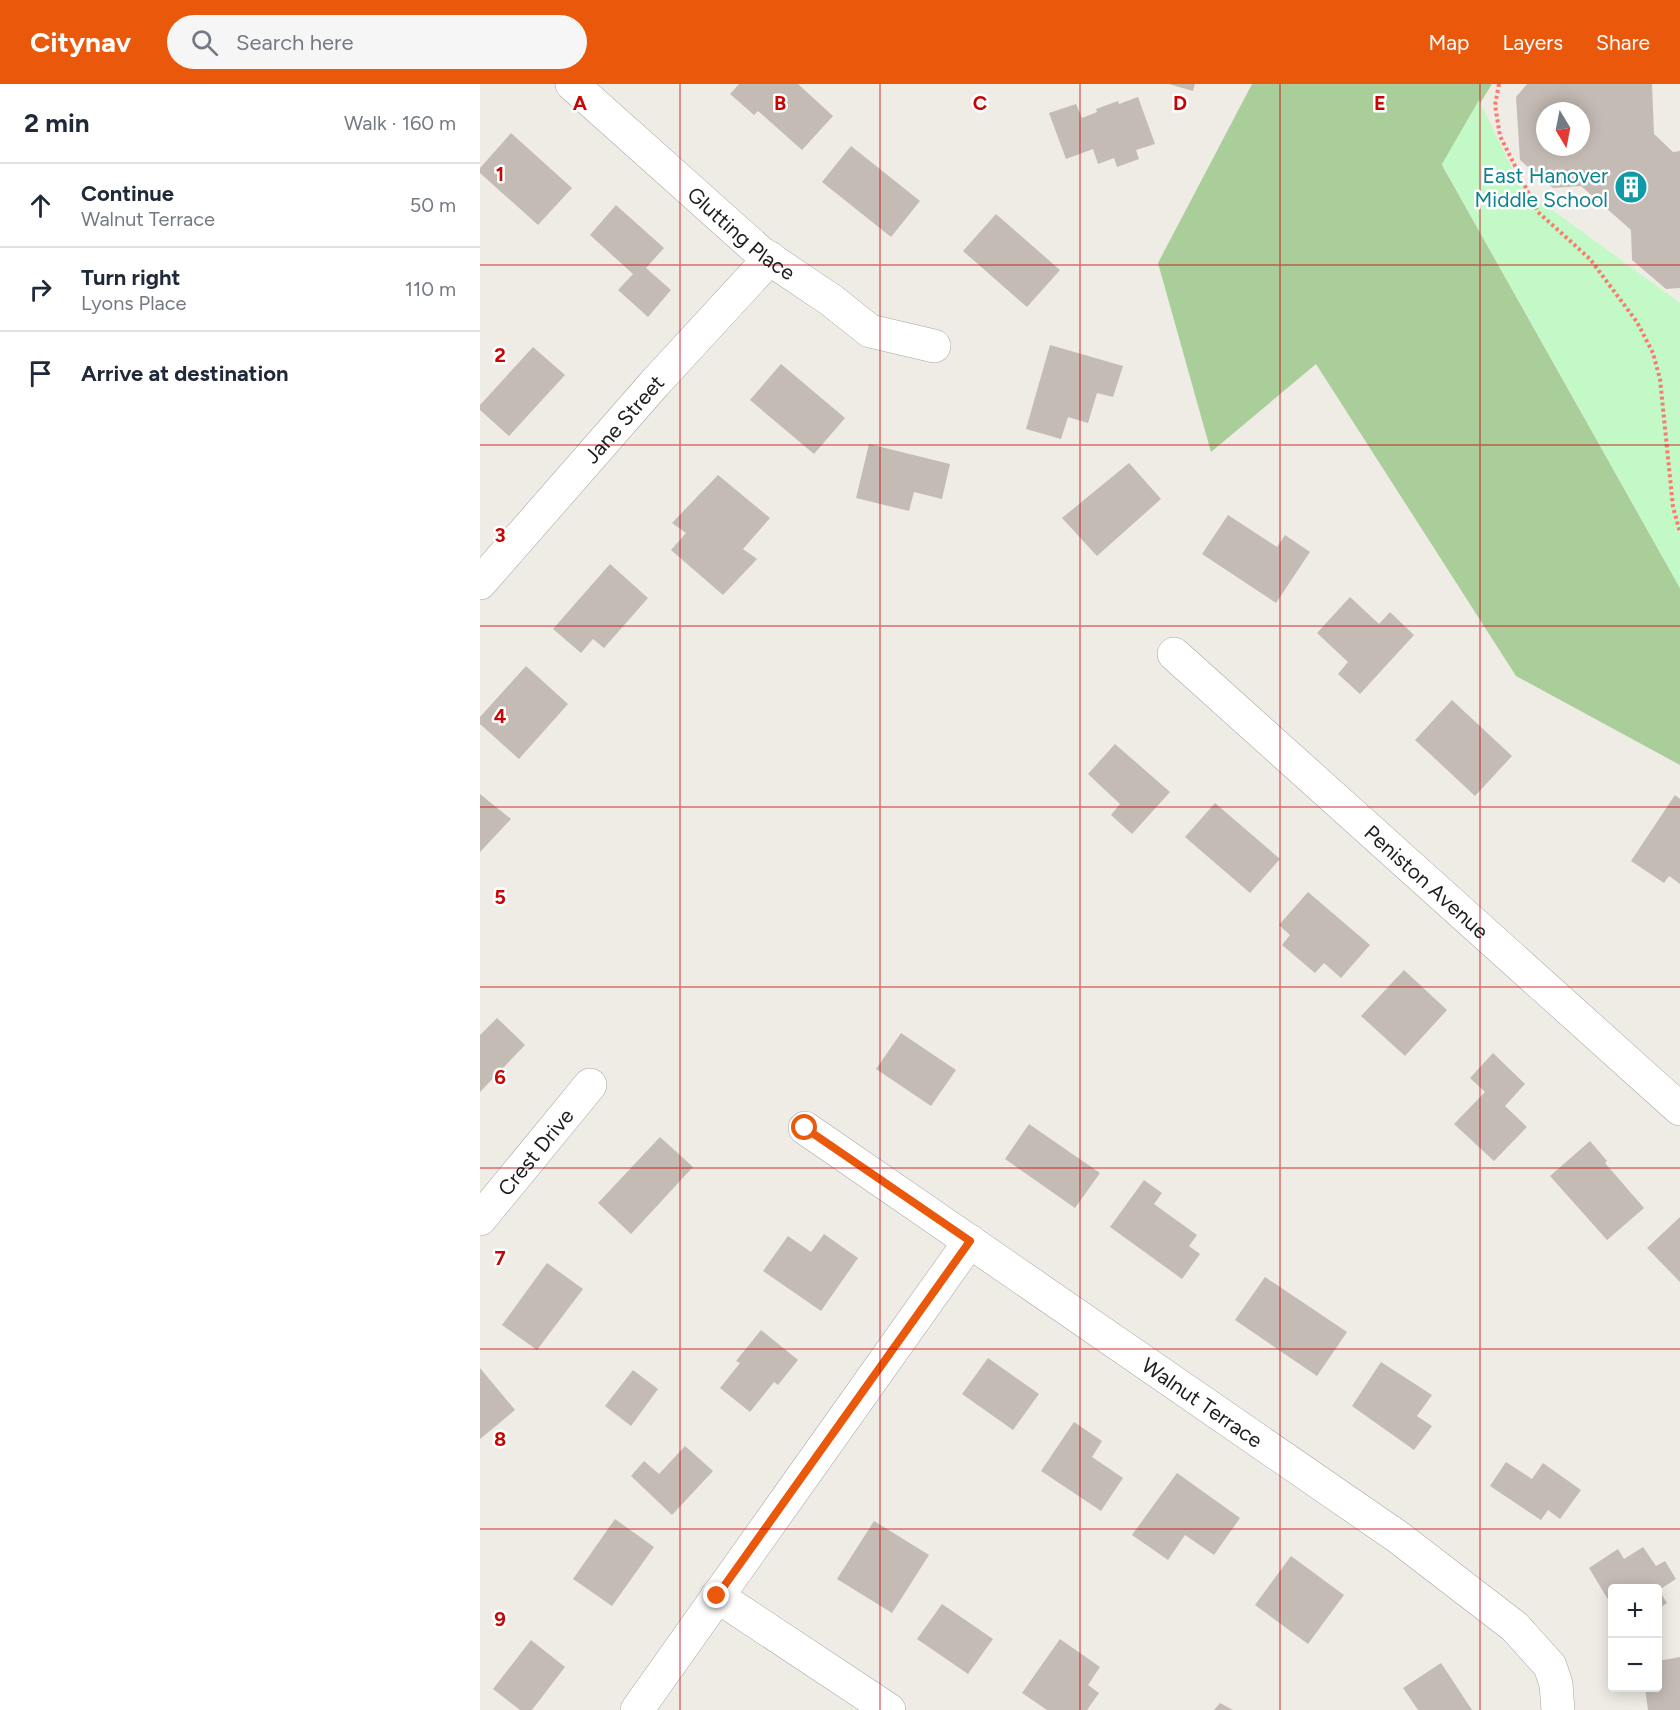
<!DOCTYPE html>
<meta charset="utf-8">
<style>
body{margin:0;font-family:Figtree,sans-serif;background:#f6f6f7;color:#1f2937}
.controls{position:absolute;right:18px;bottom:18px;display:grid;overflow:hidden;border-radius:6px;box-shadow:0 3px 15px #0003}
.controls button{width:54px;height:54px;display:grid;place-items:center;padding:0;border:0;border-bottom:2px solid #e0e1e3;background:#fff;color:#1f2937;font:30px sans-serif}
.compass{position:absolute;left:1056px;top:18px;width:54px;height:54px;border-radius:50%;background:#fff;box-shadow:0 3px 15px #0003;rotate:170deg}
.stop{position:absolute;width:18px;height:18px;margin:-14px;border:4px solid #ea580c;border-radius:50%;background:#fff}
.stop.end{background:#ea580c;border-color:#fff;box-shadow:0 2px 6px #0008}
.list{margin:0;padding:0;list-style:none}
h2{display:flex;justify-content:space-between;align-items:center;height:78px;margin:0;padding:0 24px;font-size:26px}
h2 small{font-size:20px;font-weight:400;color:#747a83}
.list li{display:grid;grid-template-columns:39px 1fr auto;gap:18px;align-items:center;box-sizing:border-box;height:84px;padding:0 24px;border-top:2px solid #e0e1e3}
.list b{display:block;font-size:22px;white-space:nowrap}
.list p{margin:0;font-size:20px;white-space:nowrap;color:#747a83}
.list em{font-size:20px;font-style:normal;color:#747a83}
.icon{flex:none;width:33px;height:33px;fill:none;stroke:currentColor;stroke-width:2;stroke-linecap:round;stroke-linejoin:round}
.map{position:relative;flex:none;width:1200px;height:1626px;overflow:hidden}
header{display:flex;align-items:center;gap:36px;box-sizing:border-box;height:84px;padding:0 30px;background:#ea580c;color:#fff}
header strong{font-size:28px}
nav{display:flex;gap:33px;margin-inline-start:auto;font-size:21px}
.search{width:420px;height:54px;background:#f6f6f7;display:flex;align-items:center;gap:15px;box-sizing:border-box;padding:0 21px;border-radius:33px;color:#747a83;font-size:22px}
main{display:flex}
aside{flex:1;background:#fff}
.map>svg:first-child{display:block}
.forest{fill:#aace9a}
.park{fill:#c3f8c7}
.building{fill:#c4bbb4;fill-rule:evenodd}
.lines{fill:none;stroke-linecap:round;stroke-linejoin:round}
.minor-casing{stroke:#a5a5a5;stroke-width:34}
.path{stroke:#f77c6e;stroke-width:4;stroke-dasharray:3 3;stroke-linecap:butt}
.minor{stroke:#fff;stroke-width:33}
.route{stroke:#ea580c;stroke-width:8}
.grid{fill:none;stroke:#c80505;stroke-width:1.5;stroke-opacity:0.55}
.labels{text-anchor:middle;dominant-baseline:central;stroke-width:5;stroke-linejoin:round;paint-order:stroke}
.culture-label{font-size:21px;fill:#0d838f;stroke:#fff;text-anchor:end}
.street-label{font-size:21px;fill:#1e1e1e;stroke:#fff}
.grid-label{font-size:20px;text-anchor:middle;font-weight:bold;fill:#c80505;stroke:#fff;stroke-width:5;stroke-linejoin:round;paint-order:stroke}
</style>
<header>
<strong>Citynav</strong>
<div class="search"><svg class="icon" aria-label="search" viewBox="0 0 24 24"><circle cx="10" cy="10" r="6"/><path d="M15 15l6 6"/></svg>Search here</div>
<nav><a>Map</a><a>Layers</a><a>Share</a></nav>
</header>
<main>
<aside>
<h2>2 min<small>Walk · 160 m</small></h2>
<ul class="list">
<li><svg class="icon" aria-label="ahead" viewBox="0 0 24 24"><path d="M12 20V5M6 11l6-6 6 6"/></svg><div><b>Continue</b><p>Walnut Terrace</p></div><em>50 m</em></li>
<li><svg class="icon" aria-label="right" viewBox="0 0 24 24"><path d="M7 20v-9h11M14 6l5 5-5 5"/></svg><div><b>Turn right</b><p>Lyons Place</p></div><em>110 m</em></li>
<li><svg class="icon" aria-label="arrive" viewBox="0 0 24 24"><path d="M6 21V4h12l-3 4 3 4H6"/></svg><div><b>Arrive at destination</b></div></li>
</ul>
</aside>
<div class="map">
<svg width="1200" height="1626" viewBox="0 0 1200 1626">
<rect width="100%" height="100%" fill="#efece5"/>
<path class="forest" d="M 772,0 L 1012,0 L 962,81 L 1200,504 L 1200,681 L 1036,592 L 836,280 L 731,368 L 678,179 Z"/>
<path class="park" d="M 999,16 L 1041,103 L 1200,219 L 1200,504 L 962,80 Z"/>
<path class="building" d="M 259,0 L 318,0 L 353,32 L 322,66 L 278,27 L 274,31 L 250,10 Z
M 689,0 L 715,0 L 713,7 Z
M 1047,0 L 1172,0 L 1174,50 L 1193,68 L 1200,67 L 1200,204 L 1186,205 L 1152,176 L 1151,146 L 1101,102 L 1073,104 L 1040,76 L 1036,13 ZM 1065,27 L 1101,27 L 1101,63 L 1065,63 Z
M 658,13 L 675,60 L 656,66 L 659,75 L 637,83 L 634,74 L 618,80 L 613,65 L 586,75 L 569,29 L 596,20 L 602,34 L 617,28 L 616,25 L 638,17 L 639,20 Z
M 31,49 L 92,104 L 58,141 L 0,89 L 0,84 Z
M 371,62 L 440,117 L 411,153 L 342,98 Z
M 136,121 L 184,164 L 166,184 L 191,206 L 168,233 L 138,206 L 153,190 L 110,151 Z
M 516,130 L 580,186 L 547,223 L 483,167 Z
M 570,261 L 643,282 L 633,313 L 617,309 L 608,339 L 588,333 L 581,355 L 546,345 Z
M 53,263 L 85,291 L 29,352 L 0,326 L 0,321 Z
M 301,280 L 365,334 L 334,370 L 270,316 Z
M 389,360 L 470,380 L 462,415 L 434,408 L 429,427 L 376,414 Z
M 649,379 L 681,415 L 617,472 L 582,434 Z
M 238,391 L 290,434 L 263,465 L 277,475 L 243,511 L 191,466 L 206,449 L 192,439 Z
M 748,431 L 797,463 L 805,451 L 830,468 L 796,519 L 722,470 Z
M 130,480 L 168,514 L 124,564 L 113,555 L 101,569 L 73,545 Z
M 870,513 L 899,540 L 910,528 L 934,551 L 880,610 L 858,590 L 868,578 L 837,549 Z
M 46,582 L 88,620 L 39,675 L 0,640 L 0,633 Z
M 972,616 L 1032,672 L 995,712 L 935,656 Z
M 635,660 L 690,708 L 652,750 L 631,731 L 640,720 L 608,690 Z
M 0,710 L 31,735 L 0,768 Z
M 1195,711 L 1200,715 L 1200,800 L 1189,792 L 1184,799 L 1151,777 Z
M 735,719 L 800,775 L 770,809 L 705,753 Z
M 828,808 L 890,861 L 861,894 L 844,879 L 835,889 L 802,861 L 810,851 L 799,841 Z
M 924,886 L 967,926 L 925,972 L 881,932 Z
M 17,934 L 45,961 L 0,1008 L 0,951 Z
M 421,949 L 476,986 L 451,1022 L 396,985 Z
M 1013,969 L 1045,1000 L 1025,1022 L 1047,1043 L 1014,1077 L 974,1040 L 1005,1008 L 990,994 Z
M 549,1040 L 620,1089 L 595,1124 L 525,1075 Z
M 180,1053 L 213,1083 L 151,1150 L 118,1119 Z
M 1110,1057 L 1127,1077 L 1125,1079 L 1164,1124 L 1127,1156 L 1070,1092 Z
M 664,1096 L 682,1109 L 674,1120 L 717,1151 L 709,1162 L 720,1170 L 702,1195 L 630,1143 Z
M 1200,1133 L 1200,1198 L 1167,1164 Z
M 344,1150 L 378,1174 L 341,1227 L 283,1187 L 308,1152 L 331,1168 Z
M 67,1179 L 103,1205 L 57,1266 L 22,1241 Z
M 785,1193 L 867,1248 L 837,1292 L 755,1236 Z
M 281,1246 L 318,1276 L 298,1301 L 294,1298 L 270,1328 L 240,1304 L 260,1279 L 256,1277 Z
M 508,1274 L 559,1310 L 533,1346 L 482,1310 Z
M 901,1278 L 952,1311 L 937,1332 L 952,1342 L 934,1366 L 872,1322 Z
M 0,1284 L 35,1326 L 0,1355 Z
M 153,1286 L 178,1305 L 151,1342 L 125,1322 Z
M 594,1338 L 622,1357 L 612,1373 L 643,1394 L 621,1427 L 561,1387 Z
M 205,1362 L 233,1387 L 192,1431 L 151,1392 L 164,1377 L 179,1390 Z
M 1026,1378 L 1052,1395 L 1063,1379 L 1101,1406 L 1080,1435 L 1068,1426 L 1061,1436 L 1010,1402 Z
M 697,1389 L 760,1434 L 734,1471 L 705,1451 L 688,1476 L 652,1451 Z
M 135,1435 L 174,1463 L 132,1522 L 93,1495 Z
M 394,1437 L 449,1471 L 412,1529 L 357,1495 Z
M 1163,1463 L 1176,1482 L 1185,1477 L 1196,1495 L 1179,1506 L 1187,1519 L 1178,1525 L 1178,1504 L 1132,1504 L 1132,1522 L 1109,1484 L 1138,1465 L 1144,1475 Z
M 811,1472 L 864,1511 L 828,1560 L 775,1521 Z
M 462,1520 L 513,1555 L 488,1590 L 437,1555 Z
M 580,1555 L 620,1583 L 608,1601 L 619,1609 L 607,1626 L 567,1626 L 542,1609 Z
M 51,1556 L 85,1583 L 52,1626 L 40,1626 L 13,1605 Z
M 1200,1573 L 1200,1626 L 1168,1626 L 1165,1604 L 1178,1604 L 1178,1577 Z
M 961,1579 L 992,1626 L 938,1626 L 923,1604 Z
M 740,1619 L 753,1626 L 734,1626 Z"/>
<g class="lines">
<defs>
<g id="minor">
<path id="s1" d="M 92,0 L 281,169 L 351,216 L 390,247 L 454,262"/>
<path id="s2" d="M 0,499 L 174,300 L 290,174"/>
<path id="s3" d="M 694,570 L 1200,1025"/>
<path id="s4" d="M 325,1044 L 918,1453 L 1035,1543 L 1070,1582 L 1076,1600 L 1078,1626"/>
<path id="s5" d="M 0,1135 L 110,1001"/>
<path d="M 237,1512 L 409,1626"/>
<path d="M 157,1626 L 490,1157"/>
</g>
</defs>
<use href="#minor" class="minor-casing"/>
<path class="path" d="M 1019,0 L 1015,21 L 1020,52 L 1058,128 L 1110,175 L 1157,238 L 1173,269 L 1180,295 L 1193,423 L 1200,448"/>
<use href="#minor" class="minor"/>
</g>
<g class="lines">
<path class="route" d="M 237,1512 L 490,1157 L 325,1044"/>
</g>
<path class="grid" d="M 200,0 L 200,1626M 400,0 L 400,1626M 600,0 L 600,1626M 800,0 L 800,1626M 1000,0 L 1000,1626M 0,181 L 1200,181M 0,361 L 1200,361M 0,542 L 1200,542M 0,723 L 1200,723M 0,903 L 1200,903M 0,1084 L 1200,1084M 0,1265 L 1200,1265M 0,1445 L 1200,1445"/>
<defs>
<symbol id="building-disc" viewBox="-11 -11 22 22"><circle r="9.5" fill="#0f9aa8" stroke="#fff"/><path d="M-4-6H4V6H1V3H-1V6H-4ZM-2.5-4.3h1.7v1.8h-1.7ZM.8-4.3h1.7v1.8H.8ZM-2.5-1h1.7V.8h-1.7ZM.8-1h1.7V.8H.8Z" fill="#fff"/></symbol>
</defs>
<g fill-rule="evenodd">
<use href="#building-disc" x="1132" y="84" width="38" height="38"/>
</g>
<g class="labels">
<g class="culture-label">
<text x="1128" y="91">East Hanover<tspan x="1128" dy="24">Middle School</tspan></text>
</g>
<g class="street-label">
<text stroke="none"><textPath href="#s1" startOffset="226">Glutting Place</textPath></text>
<text stroke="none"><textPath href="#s2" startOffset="218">Jane Street</textPath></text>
<text stroke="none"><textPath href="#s3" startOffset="340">Peniston Avenue</textPath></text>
<text stroke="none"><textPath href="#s5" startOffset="87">Crest Drive</textPath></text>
<text stroke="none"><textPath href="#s4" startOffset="483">Walnut Terrace</textPath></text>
</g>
</g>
<g class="grid-label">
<text x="100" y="26">A</text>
<text x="300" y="26">B</text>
<text x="500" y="26">C</text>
<text x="700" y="26">D</text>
<text x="900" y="26">E</text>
<text x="20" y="97">1</text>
<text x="20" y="278">2</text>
<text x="20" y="458">3</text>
<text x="20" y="639">4</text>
<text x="20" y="820">5</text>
<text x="20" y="1000">6</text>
<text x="20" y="1181">7</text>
<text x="20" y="1362">8</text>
<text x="20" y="1542">9</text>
</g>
</svg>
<div class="controls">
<button>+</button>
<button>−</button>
</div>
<svg class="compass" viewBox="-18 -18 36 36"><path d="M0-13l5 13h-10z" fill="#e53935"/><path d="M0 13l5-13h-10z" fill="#747a83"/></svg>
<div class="stop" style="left:325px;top:1044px"></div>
<div class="stop end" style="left:237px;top:1512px"></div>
</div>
</main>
